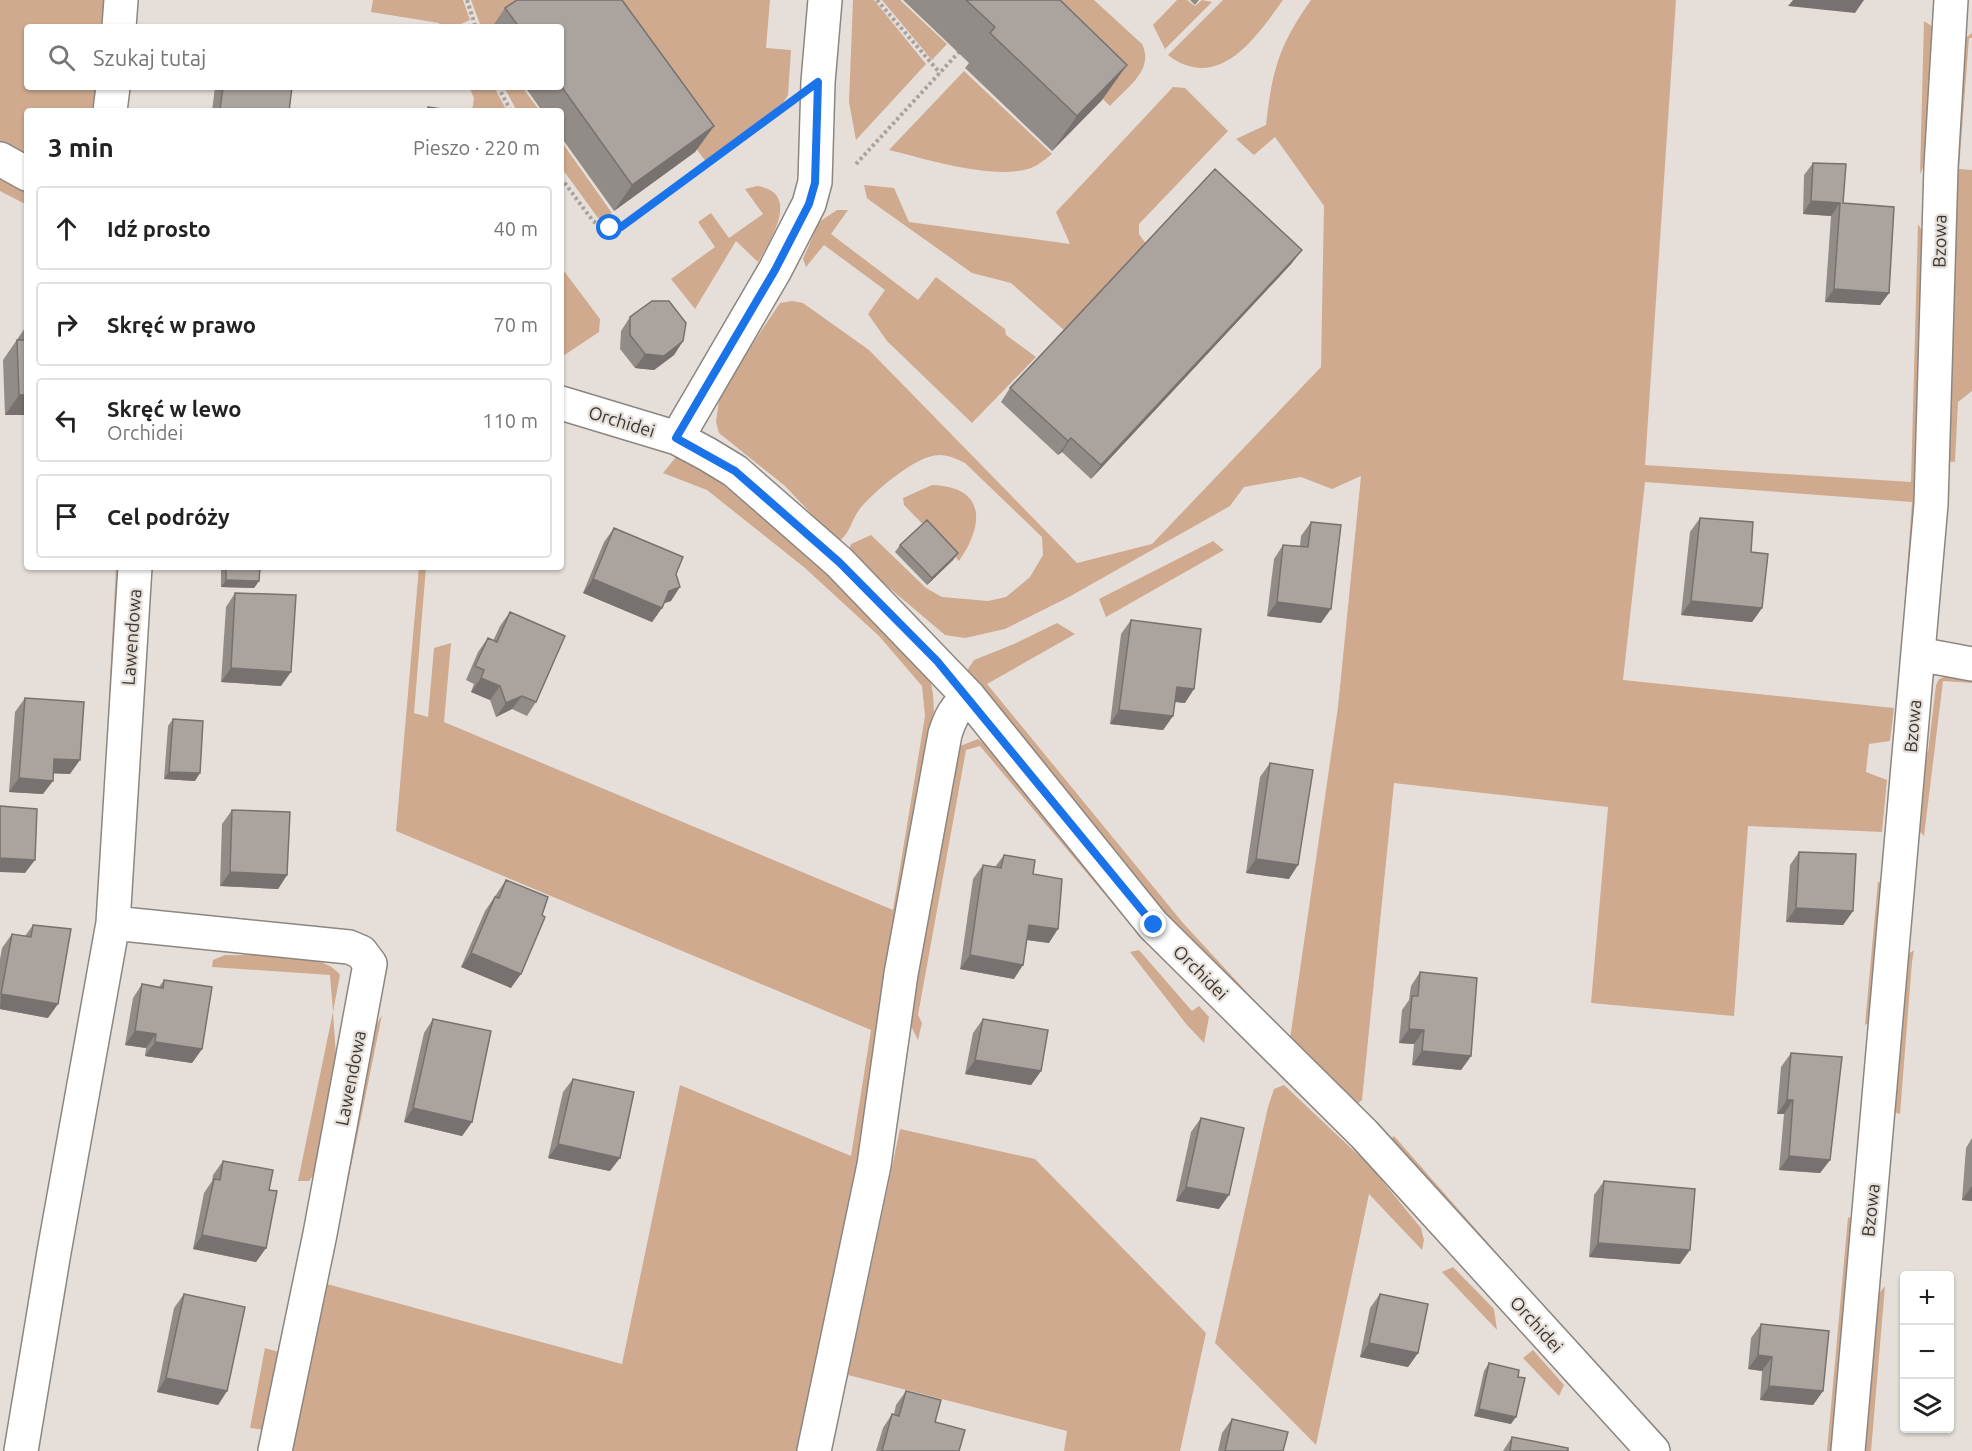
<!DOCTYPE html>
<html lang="pl">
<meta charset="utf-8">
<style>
body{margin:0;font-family:Ubuntu,sans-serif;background:#f6f6f6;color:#222}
.controls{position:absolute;right:18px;bottom:18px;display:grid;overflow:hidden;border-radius:6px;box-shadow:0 2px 4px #0004}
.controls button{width:54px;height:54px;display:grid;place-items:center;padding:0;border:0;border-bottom:2px solid #e0e0e0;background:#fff;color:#222;font:30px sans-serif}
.stop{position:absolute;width:18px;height:18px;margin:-14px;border:4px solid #1a73e8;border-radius:50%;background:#fff}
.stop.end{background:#1a73e8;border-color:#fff;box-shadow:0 2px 6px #0008}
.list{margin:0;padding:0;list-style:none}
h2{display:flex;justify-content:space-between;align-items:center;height:78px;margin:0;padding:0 24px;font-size:26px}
h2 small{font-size:20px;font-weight:400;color:#767676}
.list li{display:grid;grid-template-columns:39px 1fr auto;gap:18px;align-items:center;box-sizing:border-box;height:84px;margin:0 12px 12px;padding:0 12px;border:2px solid #e0e0e0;border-radius:6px}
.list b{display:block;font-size:22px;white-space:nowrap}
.list p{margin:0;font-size:20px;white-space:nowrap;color:#767676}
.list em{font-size:20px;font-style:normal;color:#767676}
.icon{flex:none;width:33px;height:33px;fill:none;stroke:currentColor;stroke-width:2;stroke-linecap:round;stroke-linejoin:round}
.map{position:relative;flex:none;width:1972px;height:1451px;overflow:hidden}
.search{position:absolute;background:#fff;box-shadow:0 2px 4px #0004;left:24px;top:24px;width:540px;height:66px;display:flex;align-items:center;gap:15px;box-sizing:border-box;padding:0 21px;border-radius:6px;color:#767676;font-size:22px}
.panel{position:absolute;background:#fff;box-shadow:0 2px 4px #0004;left:24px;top:108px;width:540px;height:462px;border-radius:6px}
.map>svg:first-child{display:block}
.green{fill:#cfaa8e}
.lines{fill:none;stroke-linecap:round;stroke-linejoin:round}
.minor-casing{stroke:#8c8681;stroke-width:36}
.path{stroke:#a7a29d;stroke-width:4;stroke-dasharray:3 3;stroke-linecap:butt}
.minor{stroke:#fff;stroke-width:33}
.wall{fill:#928c88}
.shaded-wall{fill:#77726f}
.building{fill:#aaa39e;stroke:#77726f;stroke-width:1.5}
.route{stroke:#1a73e8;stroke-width:8}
.labels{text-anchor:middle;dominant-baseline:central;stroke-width:4.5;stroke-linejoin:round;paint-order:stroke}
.street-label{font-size:18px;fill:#393734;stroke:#e6dfd9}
</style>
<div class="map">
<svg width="1972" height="1451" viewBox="0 0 1972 1451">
<rect width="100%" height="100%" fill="#e6dfd9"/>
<path class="green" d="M 0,0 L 104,0 L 102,27 L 27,27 L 27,87 L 97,87 L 95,111 L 27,111 L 27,157 L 0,144 Z
M 373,0 L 463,0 L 470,20 L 461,24 L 462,27 L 441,27 L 439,23 L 371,12 Z
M 471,0 L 532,0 L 495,27 L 481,27 Z
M 587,0 L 770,0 L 766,48 L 791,50 L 788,95 L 783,103 L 706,162 Z
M 853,0 L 874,0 L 926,64 L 856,140 L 849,102 Z
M 882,0 L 900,0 L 947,44 L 932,60 Z
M 1032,0 L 1094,0 L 1142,44 C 1155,70 1126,88 1110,106 L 1018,16 Z
M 1177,0 L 1187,0 L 1195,6 L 1202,0 L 1212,2 L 1165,49 L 1153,25 Z
M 1223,0 L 1283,0 C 1257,36 1219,94 1168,55 Z
M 1311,0 L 1676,0 L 1645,465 L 1911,482 L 1918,224 L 1929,243 L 1913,579 L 1904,611 L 1912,502 L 1645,482 L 1623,680 L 1894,708 L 1890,741 L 1869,744 L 1866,772 L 1887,780 L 1882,832 L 1748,826 L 1734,1016 L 1591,1003 L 1608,807 L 1394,783 L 1362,1100 L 1357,1104 L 1203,957 L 1146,893 L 966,672 L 974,660 L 1014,644 L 1057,623 L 1075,634 L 987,684 L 1183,923 L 1290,1039 L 1338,707 L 1361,476 L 1332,489 L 1301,477 L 1244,487 L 1230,506 L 1067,598 L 1005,629 L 965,638 L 945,635 L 848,553 L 851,544 L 871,535 L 926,588 L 942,597 L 988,601 L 1006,597 L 1030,577 L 1043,555 L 1042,537 L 965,463 C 957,459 949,455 939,455 C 916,455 872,493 859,510 C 851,521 850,534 838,542 L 785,486 L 719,433 L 716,422 L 720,392 L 780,303 L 792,301 L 803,303 L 869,350 L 1077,563 L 1152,544 L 1321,367 L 1324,206 L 1275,137 L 1254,155 L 1236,139 L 1266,125 C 1272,71 1279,45 1311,0 Z
M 1924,21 L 1933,27 L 1928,156 L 1920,174 Z
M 1972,33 L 1972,38 L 1969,38 L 1959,169 L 1972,170 L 1972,391 L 1958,402 L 1955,462 L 1943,461 L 1960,42 Z
M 964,71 L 1052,154 C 1043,161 1035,168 1024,170 C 986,178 926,159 889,150 Z
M 469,87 L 494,87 L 507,111 L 472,111 L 474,98 Z
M 504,87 L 522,87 L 540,111 L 517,111 Z
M 1173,87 L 1185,88 L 1228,131 L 1139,224 L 1139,234 L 1146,244 L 1065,331 L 1011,283 L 972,273 L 872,202 L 867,198 L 864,185 L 894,188 L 909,222 L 1070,244 L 1056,212 Z
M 561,141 L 612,213 L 602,219 L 598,218 L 561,167 Z
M 0,175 L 27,189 L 27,205 L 0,191 Z
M 757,186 C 802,192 770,241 758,262 L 736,241 L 695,309 L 671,279 L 715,247 L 698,222 L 711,213 L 729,238 L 763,214 L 745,189 Z
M 837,210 L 848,210 L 831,234 L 918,300 L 936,277 L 1005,329 L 1006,335 L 1036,357 L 972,423 L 887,341 L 868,314 L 885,290 L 824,245 L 806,267 L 803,259 L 819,222 Z
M 561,267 L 600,319 L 599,332 L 563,356 Z
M 676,457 C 746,490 809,555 864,609 C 884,627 913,652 927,675 C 934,686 933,699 934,711 L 864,1162 L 803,1451 L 286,1451 L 373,1031 L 382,1015 L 327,1284 L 622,1364 L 680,1085 L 851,1156 L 871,1030 L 396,831 L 419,567 L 426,567 L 414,713 L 428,717 L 434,648 L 451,643 L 444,722 L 893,910 L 925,716 L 922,686 L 879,636 L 805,568 L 707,490 L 663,473 Z
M 932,485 C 987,487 984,525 959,561 L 904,505 L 903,498 Z
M 1213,541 L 1224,550 L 1106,617 L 1099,599 Z
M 116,567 L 125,567 L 118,690 L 109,697 Z
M 1947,676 L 1972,676 L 1972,683 L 1943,681 L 1924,836 L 1915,826 L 1922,754 L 1928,752 L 1936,685 L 1939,679 Z
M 978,739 L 987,745 L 1126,911 L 1122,915 L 980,746 L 966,750 L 918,1015 L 922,1023 L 918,1040 L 910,1024 L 910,1009 L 949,789 L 960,746 Z
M 1878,881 L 1886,891 L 1875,1019 L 1865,1025 Z
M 1139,950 L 1192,1011 L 1199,1006 L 1209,1017 L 1204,1043 L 1187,1025 L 1130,952 Z
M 1914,950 L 1912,962 L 1900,1114 L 1894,1112 L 1903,958 Z
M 225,955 C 253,956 323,950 340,975 L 333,1012 L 337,1072 L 315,1173 L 309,1181 L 298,1181 L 333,1012 L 330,975 L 212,967 L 213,960 Z
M 1284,1085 L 1370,1166 L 1421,1228 L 1424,1240 L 1422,1250 L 1369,1194 L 1316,1445 L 1215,1343 L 1268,1107 L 1274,1089 Z
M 900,1129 L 1035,1159 L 1206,1333 L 1180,1451 L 1064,1451 L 1067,1431 L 848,1375 Z
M 1394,1136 L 1560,1325 L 1390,1140 Z
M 1848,1217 L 1854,1220 L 1838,1451 L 1827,1451 Z
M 1453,1267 L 1494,1309 L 1497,1330 L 1442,1272 Z
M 1885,1286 L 1871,1451 L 1859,1451 L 1875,1298 Z
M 265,1348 L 282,1353 L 265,1430 L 250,1428 Z
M 1533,1350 L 1564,1385 L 1559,1396 L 1523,1358 Z"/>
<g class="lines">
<defs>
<path id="minor" d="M 119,27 L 121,0
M 110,111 L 113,87
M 0,159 L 27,174
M 561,403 L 677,438 L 707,454 L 735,471 L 839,562 L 969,697 L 1153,925 L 1364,1134 L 1653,1451
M 677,438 L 775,270 L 809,204 L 815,182 L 818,82 L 825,0
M 1918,654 L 1972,664
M 113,923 L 349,947 L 361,952 L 370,964 L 320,1234 L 275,1451
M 21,1451 L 54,1252 L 113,923 L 135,567
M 814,1451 L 874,1165 L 901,974 L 945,734 C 950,718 955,708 969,697
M 1848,1451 L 1931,504 L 1941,167 L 1951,0"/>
</defs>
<use href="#minor" class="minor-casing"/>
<path class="path" d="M 467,0 L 475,25 L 471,27
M 877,0 L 940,73
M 498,87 L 511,111
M 856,164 L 959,52
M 561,178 L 593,221 L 601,226 L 621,227 L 780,110"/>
<use href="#minor" class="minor"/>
</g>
<path class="wall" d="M 517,0 L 622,0 L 714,126 L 695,152 L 614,211 L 561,137 L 561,111 L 542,111 L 525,87 L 561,87 L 561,27 L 492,27 L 505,8 Z
M 903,0 L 1060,0 L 1102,100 L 1052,151 L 965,68 L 969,63 Z
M 1190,0 L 1199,0 L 1195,5 Z
M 215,87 L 292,87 L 289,111 L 212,111 Z
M 1813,163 L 1843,203 L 1889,293 L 1880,305 L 1825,302 L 1831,216 L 1803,214 L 1804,175 Z
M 1292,263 L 1091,479 L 1062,452 L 1058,455 L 1001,402 L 1010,388 Z
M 630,317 L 683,341 L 674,355 L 654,370 L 635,368 L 620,349 L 621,331 Z
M 27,325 L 27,415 L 5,415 L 3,360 Z
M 1700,518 L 1751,552 L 1762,608 L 1752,622 L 1681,615 L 1690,532 Z
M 1311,522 L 1321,623 L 1267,616 L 1274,559 L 1283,545 L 1300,546 L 1301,536 Z
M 614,528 L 676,574 L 671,601 L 664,603 L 662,608 L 652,622 L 583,593 L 604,542 Z
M 900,545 L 958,553 L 953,560 L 927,585 L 895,552 Z
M 221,567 L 260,567 L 259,581 L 254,588 L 221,587 Z
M 235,593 L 281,686 L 221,682 L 226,607 Z
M 510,612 L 536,702 L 527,716 L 512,709 L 496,717 L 490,700 L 471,692 L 474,684 L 466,680 L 478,652 L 488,638 L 493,641 L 500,626 Z
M 1131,620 L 1185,703 L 1175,702 L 1173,716 L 1163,730 L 1110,724 L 1121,634 Z
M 25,698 L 70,774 L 53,773 L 43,794 L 9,792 L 15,712 Z
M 173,719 L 195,781 L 164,779 L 168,726 Z
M 1270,763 L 1289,879 L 1246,873 L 1260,777 Z
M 232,810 L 287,875 L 278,889 L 220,886 L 222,824 Z
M 1799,852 L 1853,911 L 1843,925 L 1786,922 L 1790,865 Z
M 1004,855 L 1033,874 L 1049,943 L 1027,940 L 1014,979 L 960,969 L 973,879 L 983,865 L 995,867 Z
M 506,880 L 511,988 L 461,967 L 485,911 Z
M 33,925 L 48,1018 L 0,1009 L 0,959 L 2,948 L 12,934 L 25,936 Z
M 1420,972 L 1471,1056 L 1461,1070 L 1412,1065 L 1414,1044 L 1399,1043 L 1402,1010 L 1409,1000 L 1411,986 Z
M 164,980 L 202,1049 L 192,1063 L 145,1056 L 146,1048 L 125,1045 L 133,998 L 142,984 L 159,987 Z
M 433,1019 L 472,1122 L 462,1136 L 404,1122 L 424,1033 Z
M 983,1019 L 1041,1071 L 1031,1085 L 965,1074 L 973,1033 Z
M 1791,1053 L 1830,1160 L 1820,1173 L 1779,1170 L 1784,1114 L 1777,1114 L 1781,1067 Z
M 573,1079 L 610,1171 L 548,1158 L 563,1092 Z
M 1201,1118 L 1219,1209 L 1176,1201 L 1191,1132 Z
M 1972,1138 L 1972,1201 L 1962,1200 L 1966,1148 Z
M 223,1161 L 269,1190 L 266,1248 L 256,1262 L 193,1249 L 204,1193 L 212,1181 L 213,1175 Z
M 1604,1181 L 1680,1264 L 1589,1257 L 1594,1195 Z
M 184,1294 L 227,1391 L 218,1405 L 157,1392 L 174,1308 Z
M 1380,1294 L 1418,1353 L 1408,1367 L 1360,1357 L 1370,1308 Z
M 1761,1324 L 1823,1391 L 1813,1405 L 1760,1400 L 1762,1371 L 1748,1369 L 1751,1338 Z
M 1489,1363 L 1511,1424 L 1474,1416 L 1484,1371 Z
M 906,1391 L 935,1422 L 959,1451 L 876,1451 L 883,1428 L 892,1414 L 894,1414 L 896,1405 Z
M 1232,1419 L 1283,1451 L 1218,1451 L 1222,1433 Z
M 1512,1437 L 1568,1451 L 1503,1451 Z"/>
<path class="shaded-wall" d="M 1793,0 L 1864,0 L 1855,13 L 1788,6 Z
M 1127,65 L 1102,100 L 1052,151 L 1077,116 Z
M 220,109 L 237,111 L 218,111 Z
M 714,126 L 695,152 L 614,211 L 632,185 Z
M 1811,201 L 1840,203 L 1831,216 L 1803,214 Z
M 1302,250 L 1292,263 L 1091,479 L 1101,465 Z
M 1834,289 L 1889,293 L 1880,305 L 1825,302 Z
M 683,341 L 674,355 L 654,370 L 635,368 L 645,354 Z
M 19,395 L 27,395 L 27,415 L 5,415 Z
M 1071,438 L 1062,452 L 1058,455 L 1068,441 Z
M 958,553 L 953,560 L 927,585 L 932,578 Z
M 593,579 L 662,608 L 652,622 L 583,593 Z
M 226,580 L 259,581 L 254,588 L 221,587 Z
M 680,587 L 671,601 L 659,605 L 669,591 Z
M 1691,601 L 1762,608 L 1752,622 L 1681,615 Z
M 1277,602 L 1331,609 L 1321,623 L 1267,616 Z
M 231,668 L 291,672 L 281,686 L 221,682 Z
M 481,678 L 500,686 L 490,700 L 471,692 Z
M 1177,687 L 1194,689 L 1185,703 L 1167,701 Z
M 522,696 L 512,709 L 496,717 L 506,703 Z
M 1119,710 L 1173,716 L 1163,730 L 1110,724 Z
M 54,759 L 80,760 L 70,774 L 44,773 Z
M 169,772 L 200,773 L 195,781 L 164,779 Z
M 19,778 L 53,781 L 43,794 L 9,792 Z
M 0,858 L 35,860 L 25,873 L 0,872 Z
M 1256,859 L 1298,865 L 1289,879 L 1246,873 Z
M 230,872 L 287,875 L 278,889 L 220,886 Z
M 1796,908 L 1853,911 L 1843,925 L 1786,922 Z
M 1029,925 L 1058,929 L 1049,943 L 1020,939 Z
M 471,953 L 521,974 L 511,988 L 461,967 Z
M 970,955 L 1023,965 L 1014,979 L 960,969 Z
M 1,994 L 58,1004 L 48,1018 L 0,1009 Z
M 1409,1029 L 1424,1030 L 1414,1044 L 1399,1043 Z
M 135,1031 L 156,1034 L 146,1048 L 125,1045 Z
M 155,1042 L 202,1049 L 192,1063 L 145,1056 Z
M 1422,1051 L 1471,1056 L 1461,1070 L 1412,1065 Z
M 975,1060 L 1041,1071 L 1031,1085 L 965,1074 Z
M 1787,1100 L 1793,1100 L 1784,1114 L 1777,1114 Z
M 413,1108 L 472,1122 L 462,1136 L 404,1122 Z
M 558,1144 L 620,1158 L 610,1171 L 548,1158 Z
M 1789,1156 L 1830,1160 L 1820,1173 L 1779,1170 Z
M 1972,1186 L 1972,1201 L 1962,1200 Z
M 1186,1187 L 1229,1195 L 1219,1209 L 1176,1201 Z
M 202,1235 L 266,1248 L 256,1262 L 193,1249 Z
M 1598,1243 L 1690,1250 L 1680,1264 L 1589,1257 Z
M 1369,1343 L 1418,1353 L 1408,1367 L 1360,1357 Z
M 1758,1355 L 1772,1357 L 1762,1371 L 1748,1369 Z
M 166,1378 L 227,1391 L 218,1405 L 157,1392 Z
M 1769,1386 L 1823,1391 L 1813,1405 L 1760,1400 Z
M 1479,1409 L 1516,1417 L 1511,1424 L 1474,1416 Z"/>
<path class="building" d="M 517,0 L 622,0 L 714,126 L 632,185 L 561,86 L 561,27 L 519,27 L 505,8 Z
M 966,0 L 1060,0 L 1127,65 L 1077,116 L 990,33 L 995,27 Z
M 223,87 L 292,87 L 289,111 L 237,111 L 220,109 Z
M 428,107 L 456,111 L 427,111 Z
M 1813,163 L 1846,164 L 1843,203 L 1894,207 L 1889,293 L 1834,289 L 1840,203 L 1811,201 Z
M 1215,169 L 1302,250 L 1101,465 L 1071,438 L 1068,441 L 1010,388 Z
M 652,301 L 669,301 L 686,323 L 683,341 L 664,356 L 645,354 L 630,335 L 630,317 Z
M 17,340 L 27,340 L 27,395 L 19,395 Z
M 1700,518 L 1753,522 L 1751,552 L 1768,554 L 1762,608 L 1691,601 Z
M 927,520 L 958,553 L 932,578 L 900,545 Z
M 1311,522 L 1341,525 L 1331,609 L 1277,602 L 1283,545 L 1308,547 Z
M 614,528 L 683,557 L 676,574 L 680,587 L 669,591 L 662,608 L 593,579 Z
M 226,567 L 260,567 L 259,581 L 226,580 Z
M 235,593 L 296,595 L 291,672 L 231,668 Z
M 510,612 L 565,636 L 536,702 L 522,696 L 506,703 L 500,686 L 481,678 L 484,670 L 475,666 L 488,638 L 497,642 Z
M 1131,620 L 1201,629 L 1194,689 L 1177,687 L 1173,716 L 1119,710 Z
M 25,698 L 84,702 L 80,760 L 54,759 L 53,781 L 19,778 Z
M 173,719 L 203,721 L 200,773 L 169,772 Z
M 1270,763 L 1313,770 L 1298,865 L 1256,859 Z
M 0,806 L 37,809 L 35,860 L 0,858 Z
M 232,810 L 290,812 L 287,875 L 230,872 Z
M 1799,852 L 1856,854 L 1853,911 L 1796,908 Z
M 1004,855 L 1035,860 L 1033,874 L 1062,879 L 1058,929 L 1029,925 L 1023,965 L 970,955 L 983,865 L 1001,868 Z
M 506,880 L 548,897 L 542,915 L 545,917 L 521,974 L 471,953 L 495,897 L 499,898 Z
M 33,925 L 71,929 L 58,1004 L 1,994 L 12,934 L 31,937 Z
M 1420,972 L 1477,978 L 1471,1056 L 1422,1051 L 1424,1030 L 1409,1029 L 1412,996 L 1418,996 Z
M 164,980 L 212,987 L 202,1049 L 155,1042 L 156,1034 L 135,1031 L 142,984 L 163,988 Z
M 433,1019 L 491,1031 L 472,1122 L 413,1108 Z
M 983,1019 L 1048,1030 L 1041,1071 L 975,1060 Z
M 1791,1053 L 1842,1057 L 1830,1160 L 1789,1156 L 1793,1100 L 1787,1100 Z
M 573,1079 L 634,1092 L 620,1158 L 558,1144 Z
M 1201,1118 L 1244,1128 L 1229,1195 L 1186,1187 Z
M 223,1161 L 273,1170 L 269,1190 L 277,1191 L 266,1248 L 202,1235 L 214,1179 L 220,1180 Z
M 1604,1181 L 1695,1189 L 1690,1250 L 1598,1243 Z
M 184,1294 L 245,1307 L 227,1391 L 166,1378 Z
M 1380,1294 L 1428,1304 L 1418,1353 L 1369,1343 Z
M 1761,1324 L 1829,1331 L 1823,1391 L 1769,1386 L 1772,1357 L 1758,1355 Z
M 1489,1363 L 1519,1370 L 1518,1377 L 1525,1378 L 1516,1417 L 1479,1409 Z
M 906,1391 L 941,1400 L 935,1422 L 965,1430 L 959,1451 L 882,1451 L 892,1414 L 899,1416 Z
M 1232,1419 L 1288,1432 L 1283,1451 L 1225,1451 Z
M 1512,1437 L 1568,1448 L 1568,1451 L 1510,1451 Z"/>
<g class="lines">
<path class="route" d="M 610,228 L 621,227 L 818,82 L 815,183 L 809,204 L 775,270 L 676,438 L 735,471 L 839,562 L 937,661 L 1154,925"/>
</g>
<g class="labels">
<g class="street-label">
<text transform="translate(1939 241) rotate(-89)">Bzowa</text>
<text transform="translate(622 421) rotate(17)">Orchidei</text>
<text transform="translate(131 637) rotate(-86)">Lawendowa</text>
<text transform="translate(1912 726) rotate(-85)">Bzowa</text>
<text transform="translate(1201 972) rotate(45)">Orchidei</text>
<text transform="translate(350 1078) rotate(-79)">Lawendowa</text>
<text transform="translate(1870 1210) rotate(-84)">Bzowa</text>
<text transform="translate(1537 1324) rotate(48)">Orchidei</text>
</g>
</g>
</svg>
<div class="controls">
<button>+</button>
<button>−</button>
<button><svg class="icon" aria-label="layers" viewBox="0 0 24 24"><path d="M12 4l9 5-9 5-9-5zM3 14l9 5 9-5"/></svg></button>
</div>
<div class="stop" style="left:610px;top:228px"></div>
<div class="stop end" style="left:1154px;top:925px"></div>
<div class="search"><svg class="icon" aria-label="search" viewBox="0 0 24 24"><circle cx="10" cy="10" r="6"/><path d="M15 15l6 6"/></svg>Szukaj tutaj</div>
<section class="panel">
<h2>3 min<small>Pieszo · 220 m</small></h2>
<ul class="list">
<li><svg class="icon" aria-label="ahead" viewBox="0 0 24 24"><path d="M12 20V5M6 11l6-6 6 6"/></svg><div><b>Idź prosto</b></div><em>40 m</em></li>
<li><svg class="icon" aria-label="right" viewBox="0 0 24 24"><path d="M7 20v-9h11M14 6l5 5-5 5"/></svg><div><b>Skręć w prawo</b></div><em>70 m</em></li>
<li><svg class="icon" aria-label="left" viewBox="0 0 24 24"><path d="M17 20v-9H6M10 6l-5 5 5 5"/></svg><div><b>Skręć w lewo</b><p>Orchidei</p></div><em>110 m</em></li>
<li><svg class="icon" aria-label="arrive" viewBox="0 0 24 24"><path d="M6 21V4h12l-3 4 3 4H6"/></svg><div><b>Cel podróży</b></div></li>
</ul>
</section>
</div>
